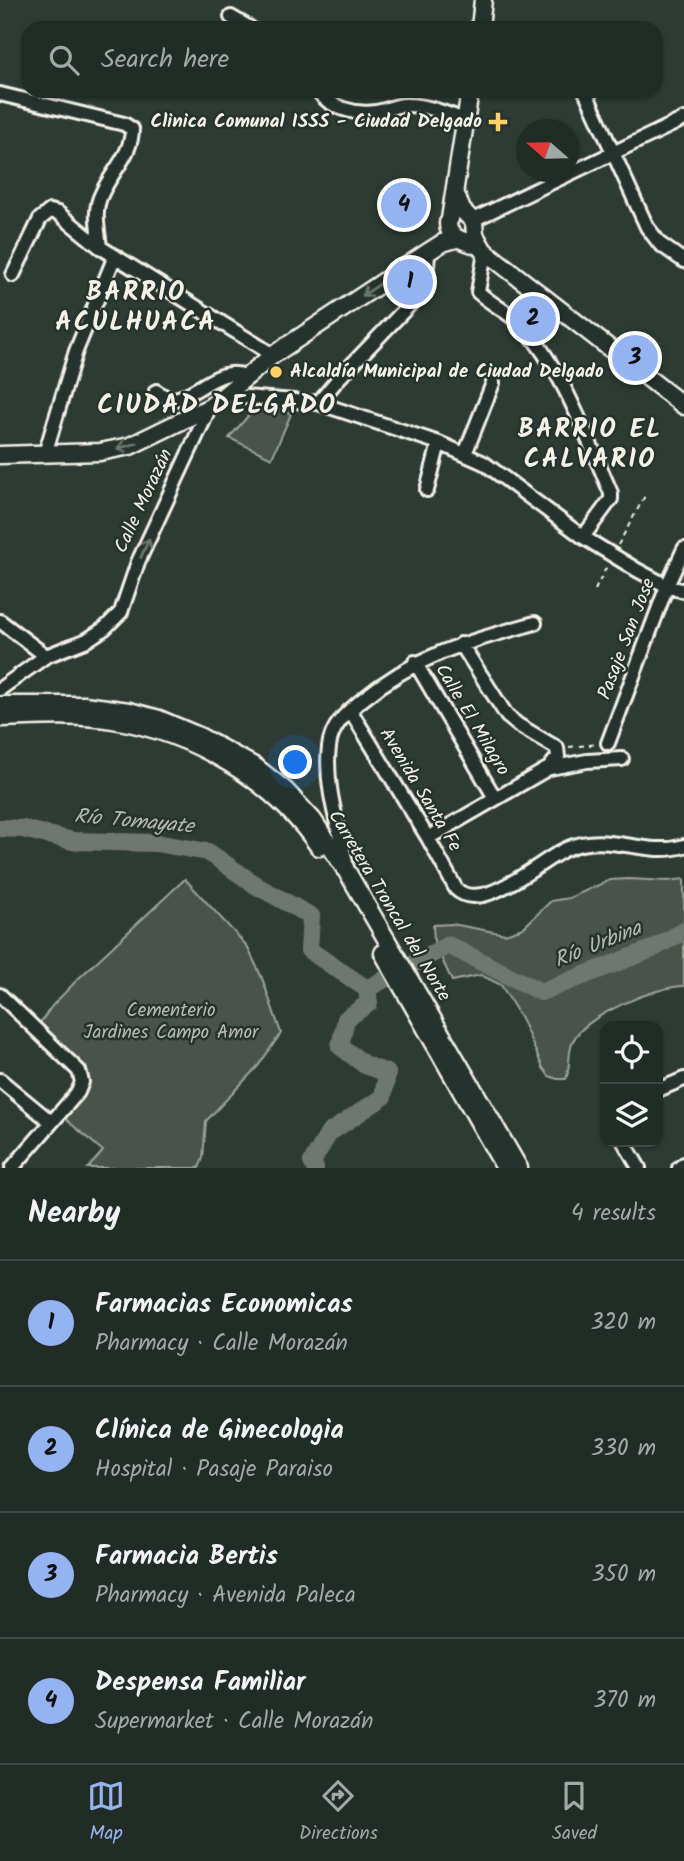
<!DOCTYPE html>
<meta charset="utf-8">
<style>
body{margin:0;font-family:Kalam,sans-serif;background:#2a342f;color:#f1f3f6}
.controls{position:absolute;right:21px;bottom:21px;display:grid;overflow:hidden;border-radius:14px;box-shadow:0 2px 5px #0004}
.controls button{width:63px;height:63px;display:grid;place-items:center;padding:0;border:0;border-bottom:2px solid #3f4844;background:#222c27;color:#f1f3f6;font:35px sans-serif}
.compass{position:absolute;left:516px;top:119px;width:63px;height:63px;border-radius:50%;background:#222c27;box-shadow:0 2px 5px #0004;rotate:290deg}
.you{position:absolute;left:296px;top:763px;width:24px;height:24px;margin:-18px;border:5px solid #fff;border-radius:50%;background:#1a73e8;box-shadow:0 0 0 10px #1a73e833}
.badge{display:grid;place-items:center;width:46px;height:46px;border-radius:50%;background:#95b2f1;color:#111;font-size:23px;font-weight:700}
.pin{position:absolute;translate:-50% -50%;border:4px solid #fff;box-shadow:0 2px 7px #0006}
.list{margin:0;padding:0;list-style:none}
h2{display:flex;justify-content:space-between;align-items:center;height:91px;margin:0;padding:0 28px;font-size:30px}
h2 small{font-size:23px;font-weight:400;color:#a2a7a7}
.list li{display:grid;grid-template-columns:46px 1fr auto;gap:21px;align-items:center;box-sizing:border-box;height:126px;padding:0 28px;border-top:2px solid #3f4844}
.list b{display:block;font-size:26px;white-space:nowrap}
.list p{margin:0;font-size:23px;white-space:nowrap;color:#a2a7a7}
.list em{font-size:23px;font-style:normal;color:#a2a7a7}
.icon{flex:none;width:38px;height:38px;fill:none;stroke:currentColor;stroke-width:2;stroke-linecap:round;stroke-linejoin:round}
.map{position:relative;flex:none;width:684px;height:1168px;overflow:hidden}
.search{position:absolute;background:#222c27;box-shadow:0 2px 5px #0004;left:21px;right:21px;top:21px;height:77px;display:flex;align-items:center;gap:18px;box-sizing:border-box;padding:0 24px;border-radius:21px;color:#a2a7a7;font-size:26px}
.sheet{height:595px;background:#222c27}
nav{display:flex;justify-content:space-around;align-items:center;box-sizing:border-box;height:98px;border-top:2px solid #3f4844;background:#222c27;font-size:19px;color:#a2a7a7}
nav a{display:grid;justify-items:center;gap:4px}
nav .on{color:#95b2f1}
.map>svg:first-child{display:block}
.green{fill:#48524c;stroke:#9ea29a;stroke-width:2}
.lines{fill:none;stroke-linecap:round;stroke-linejoin:round}
.river{stroke:#6f7770;stroke-width:18}
.minor-casing{stroke:#f4f1e8;stroke-width:18}
.major-casing{stroke:#f4f1e8;stroke-width:21}
.path{stroke:#f4f1e8;stroke-width:2;stroke-dasharray:5 5;stroke-linecap:butt}
.minor{stroke:#26332d;stroke-width:12}
.major{stroke:#26332d;stroke-width:16}
.oneway{stroke:#6e766e}
.poi-dot{fill:#ffd166;stroke:#26332d;stroke-width:2.5}
.labels{text-anchor:middle;dominant-baseline:central;stroke-width:5;stroke-linejoin:round;paint-order:stroke}
.poi-label{font-size:19px;font-weight:bold;fill:#f4f1e8;stroke:#26332d;text-anchor:end}
.street-label{font-size:19px;fill:#f4f1e8;stroke:#26332d}
.park-label{font-size:19px;fill:#b8b9b1;stroke:#26332d}
.water-label{font-size:21px;font-style:italic;fill:#b8bab2;stroke:#26332d}
.district-label{font-size:26px;font-weight:bold;letter-spacing:2px;fill:#f4f1e8;stroke:#26332d}
</style>
<div class="map">
<svg width="684" height="1168" viewBox="0 0 684 1168">
<rect width="100%" height="100%" fill="#2e3b34"/>
<filter id="ink" filterUnits="userSpaceOnUse"><feTurbulence type="fractalNoise" baseFrequency=".0143" numOctaves="2"/><feDisplacementMap in="SourceGraphic" scale="14" xChannelSelector="R" yChannelSelector="G"/><feConvolveMatrix kernelMatrix="1 2 1 2 8 2 1 2 1" color-interpolation-filters="sRGB"/></filter>
<g filter="url(#ink)">
<path class="green" d="M 261,401 L 291,414 L 272,458 L 229,438 Z
M 185,879 L 247,946 L 262,978 L 281,1033 L 258,1066 L 206,1121 L 203,1158 L 199,1168 L 88,1168 L 103,1151 L 62,1116 C 73,1104 91,1088 88,1071 L 40,1023 L 52,1006 L 79,978 Z
M 629,879 L 667,881 L 684,879 L 684,986 C 657,986 584,1016 573,1041 C 567,1054 571,1067 566,1079 L 557,1079 L 549,1076 L 543,1068 L 521,1018 L 501,985 L 481,975 L 452,981 L 434,942 L 433,925 L 452,924 L 505,934 L 523,928 L 551,901 L 569,898 L 610,880 Z"/>
<g class="lines">
<path class="river" d="M 0,828 L 23,829 L 73,841 L 156,843 L 208,852 L 257,886 L 311,916 L 309,950 L 367,989
M 415,963 L 448,945 L 541,992 L 652,949 L 684,931
M 367,989 L 383,980
M 315,1168 L 312,1162 L 329,1133 L 383,1097 L 387,1073 L 365,1065 L 340,1046 L 346,1019 L 369,1003 L 367,989"/>
<defs>
<path id="minor" d="M 231,17 L 250,28
M 318,91 C 330,108 355,115 376,112 C 386,111 397,104 407,105 C 427,105 447,114 465,120
M 585,91 L 647,227 L 660,244 L 684,261
M 0,94 L 124,124 L 132,129 C 132,154 112,171 102,193 C 93,210 98,229 100,247
M 473,220 L 684,119
M 485,252 L 478,292 C 492,305 509,312 522,325 C 563,370 587,438 611,493 L 611,499 L 583,537
M 13,275 L 40,219 L 50,211 L 58,213 L 100,247 L 273,355
M 156,391 L 167,398 L 175,399 C 202,392 218,366 246,376
M 223,395 L 318,403 L 439,443 L 484,463 L 583,537 L 637,570 L 667,586 L 684,591
M 318,403 L 339,378 L 416,298 C 427,283 427,271 428,252
M 45,454 L 76,351 L 115,256
M 465,454 L 493,383
M 427,490 L 439,443
M 0,621 L 46,656
M 415,662 L 495,798
M 0,689 L 46,656 L 87,640 L 105,628 L 121,612 L 138,562 L 210,407
M 350,710 L 428,838 L 456,889 C 482,915 541,860 566,849 C 607,830 644,858 684,846
M 608,743 L 667,586 L 684,549
M 550,768 L 587,761 L 622,759
M 428,838 L 549,768 L 558,757 L 557,748 L 518,725 L 507,716 L 461,644
M 347,868 C 340,830 324,786 329,747 C 331,726 346,713 362,700 C 418,654 467,642 535,623
M 0,995 L 79,1071 L 82,1082 L 78,1092 L 12,1168
M 0,1080 L 51,1122
M 658,1090 L 684,1079
M 624,1142 L 639,1168
M 679,1168 L 684,1164"/>
<path id="major" d="M 480,28 L 483,0
M 455,192 L 462,210 L 474,222 L 475,235 L 484,251
M 450,219 L 470,91
M 448,223 C 448,240 465,240 478,246 L 684,406
M 0,455 L 100,452 L 130,446 L 210,407 L 273,355 L 428,252 L 442,243 L 456,239
M 0,705 L 84,705 L 129,711 L 159,719 L 199,736 L 256,767 L 285,790 L 313,820 L 349,875 L 519,1168
M 0,718 C 38,717 76,714 113,720 C 194,733 273,780 319,847
M 383,953 L 505,1168"/>
</defs>
<use href="#minor" class="minor-casing"/>
<use href="#major" class="major-casing"/>
<path class="path" d="M 618,545 L 646,494
M 595,590 L 607,566
M 569,747 L 598,744"/>
<use href="#minor" class="minor"/>
<use href="#major" class="major"/>
</g>
<defs><path id="oneway-shaft" d="M-6 0H5M1.5-3L5.5 0L1.5 3" fill="none" stroke-width="1.6" stroke-linecap="round" stroke-linejoin="round" transform="scale(1.75)"/></defs>
<g class="oneway">
<use href="#oneway-shaft" transform="translate(371 290) rotate(146)"/>
<use href="#oneway-shaft" transform="translate(127 446) rotate(164)"/>
<use href="#oneway-shaft" transform="translate(145 548) rotate(-66)"/>
</g>
</g>
<g class="poi-dot">
<path d="M494.5 111.5h7v7h7v7h-7v7h-7v-7h-7v-7h7z"/>
<circle cx="276" cy="372" r="7"/>
</g>
<g class="labels">
<g class="poi-label">
<text x="482" y="122">Clinica Comunal ISSS - Ciudad Delgado</text>
<text x="290" y="372" text-anchor="start">Alcaldía Municipal de Ciudad Delgado</text>
</g>
<g class="street-label">
<text transform="translate(144 501) rotate(-65)">Calle Morazán</text>
<text transform="translate(627 639) rotate(-69)">Pasaje San Jose</text>
<text transform="translate(472 720) rotate(59)">Calle El Milagro</text>
<text transform="translate(420 790) rotate(59)">Avenida Santa Fe</text>
<text transform="translate(389 906) rotate(59)">Carretera Troncal del Norte</text>
</g>
<g class="park-label">
<text x="171" y="1011">Cementerio<tspan x="171" dy="22">Jardines Campo Amor</tspan></text>
</g>
<g class="water-label">
<text transform="translate(134 822) rotate(5)">Río Tomayate</text>
<text transform="translate(598 945) rotate(-22)">Río Urbina</text>
</g>
<g class="district-label">
<text x="136" y="293">BARRIO<tspan x="136" dy="30">ACULHUACA</tspan></text>
<text x="217" y="406">CIUDAD DELGADO</text>
<text x="590" y="430">BARRIO EL<tspan x="590" dy="30">CALVARIO</tspan></text>
</g>
</g>
</svg>
<div class="controls">
<button><svg class="icon" aria-label="locate" viewBox="0 0 24 24"><circle cx="12" cy="12" r="6"/><path d="M12 2v4M12 18v4M2 12h4M18 12h4"/></svg></button>
<button><svg class="icon" aria-label="layers" viewBox="0 0 24 24"><path d="M12 4l9 5-9 5-9-5zM3 14l9 5 9-5"/></svg></button>
</div>
<svg class="compass" viewBox="-18 -18 36 36"><path d="M0-13l5 13h-10z" fill="#e53935"/><path d="M0 13l5-13h-10z" fill="#a2a7a7"/></svg>
<div class="you"></div>
<div class="pin badge" style="left:410px;top:282px">1</div>
<div class="pin badge" style="left:533px;top:319px">2</div>
<div class="pin badge" style="left:635px;top:358px">3</div>
<div class="pin badge" style="left:404px;top:205px">4</div>
<div class="search"><svg class="icon" aria-label="search" viewBox="0 0 24 24"><circle cx="10" cy="10" r="6"/><path d="M15 15l6 6"/></svg>Search here</div>
</div>
<section class="sheet">
<h2>Nearby<small>4 results</small></h2>
<ul class="list">
<li><span class="badge">1</span><div><b>Farmacias Economicas</b><p>Pharmacy · Calle Morazán</p></div><em>320 m</em></li>
<li><span class="badge">2</span><div><b>Clínica de Ginecologia</b><p>Hospital · Pasaje Paraiso</p></div><em>330 m</em></li>
<li><span class="badge">3</span><div><b>Farmacia Bertis</b><p>Pharmacy · Avenida Paleca</p></div><em>350 m</em></li>
<li><span class="badge">4</span><div><b>Despensa Familiar</b><p>Supermarket · Calle Morazán</p></div><em>370 m</em></li>
</ul>
</section>
<nav>
<a class="on"><svg class="icon" aria-label="map" viewBox="0 0 24 24"><path d="M3 6l6-2 6 2 6-2v14l-6 2-6-2-6 2zM9 4v14M15 6v14"/></svg>Map</a>
<a><svg class="icon" aria-label="directions" viewBox="0 0 24 24"><path d="M12 3l9 9-9 9-9-9zM9 14v-3h6M13 9l2 2-2 2"/></svg>Directions</a>
<a><svg class="icon" aria-label="saved" viewBox="0 0 24 24"><path d="M7 4h10v16l-5-4-5 4z"/></svg>Saved</a>
</nav>
